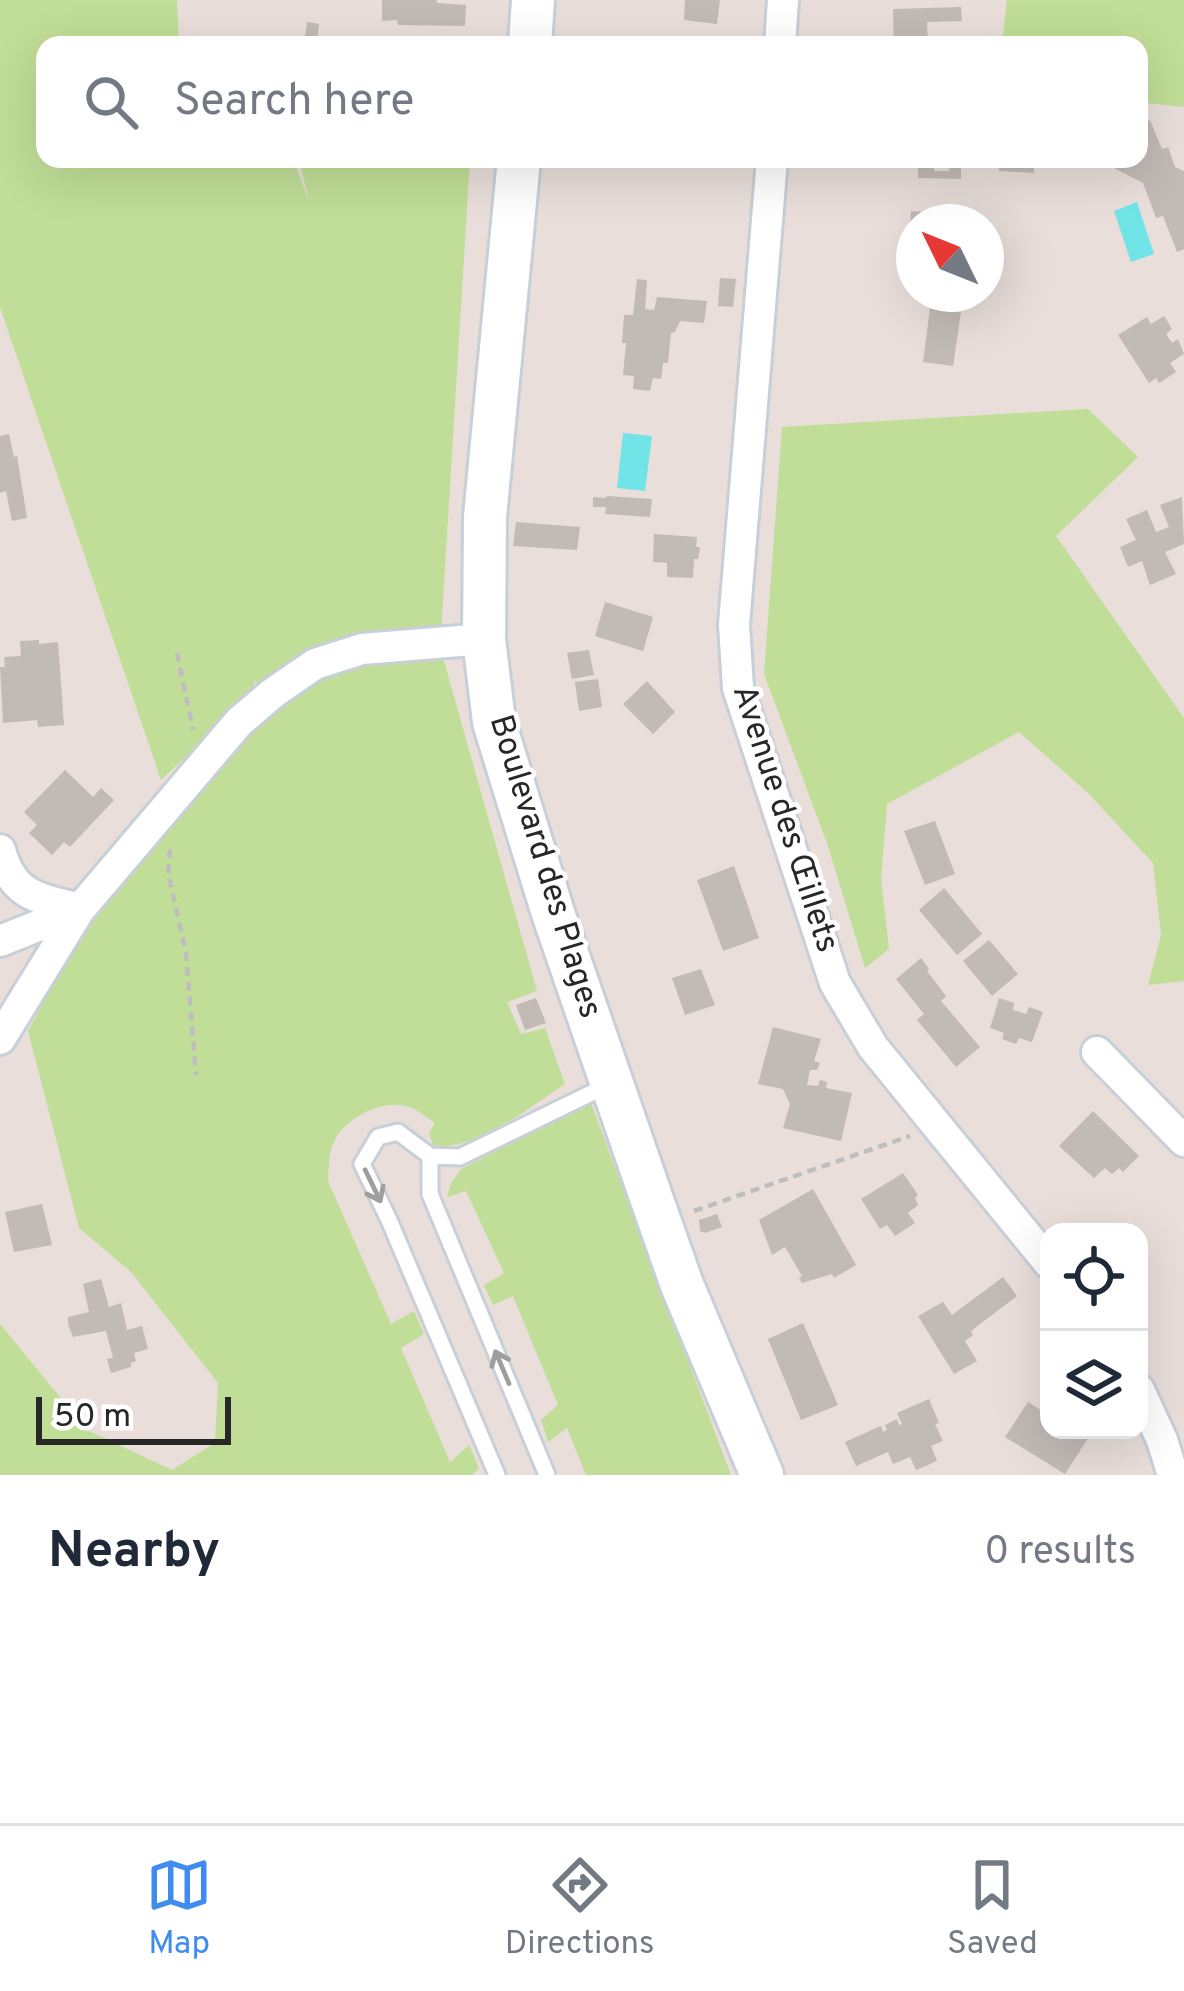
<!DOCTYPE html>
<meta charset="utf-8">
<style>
body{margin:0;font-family:Overpass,sans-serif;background:#f2f2f3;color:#1f2937}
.controls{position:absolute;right:36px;bottom:36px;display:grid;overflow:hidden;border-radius:24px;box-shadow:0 12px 48px #0002}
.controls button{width:108px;height:108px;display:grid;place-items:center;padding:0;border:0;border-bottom:3px solid #e0e1e3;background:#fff;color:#1f2937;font:60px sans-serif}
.compass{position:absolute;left:896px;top:204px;width:108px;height:108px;border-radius:50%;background:#fff;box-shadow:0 12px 48px #0002;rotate:313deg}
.scale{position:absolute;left:36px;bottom:30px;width:195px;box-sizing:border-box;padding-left:12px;border:6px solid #272727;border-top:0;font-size:33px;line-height:42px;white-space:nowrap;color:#272727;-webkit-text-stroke:9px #fff;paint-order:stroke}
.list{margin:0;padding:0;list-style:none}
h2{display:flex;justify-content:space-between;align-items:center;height:156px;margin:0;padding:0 48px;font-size:51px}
h2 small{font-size:39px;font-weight:400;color:#747a83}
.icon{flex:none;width:66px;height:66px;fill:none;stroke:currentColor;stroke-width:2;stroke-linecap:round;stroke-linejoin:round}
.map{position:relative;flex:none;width:1184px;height:1475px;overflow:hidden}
.search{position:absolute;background:#fff;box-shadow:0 12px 48px #0002;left:36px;right:36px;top:36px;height:132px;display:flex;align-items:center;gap:30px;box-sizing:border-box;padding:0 42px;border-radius:24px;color:#747a83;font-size:45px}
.sheet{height:348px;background:#fff}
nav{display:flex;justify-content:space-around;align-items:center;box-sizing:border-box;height:168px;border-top:3px solid #e0e1e3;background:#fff;font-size:33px;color:#747a83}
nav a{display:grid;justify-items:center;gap:6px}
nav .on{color:#408bef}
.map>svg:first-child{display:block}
.green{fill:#c0de97}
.water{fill:#70e4e7}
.building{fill:#c1bab5}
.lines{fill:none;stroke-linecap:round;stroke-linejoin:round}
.service-casing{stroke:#c7cfd9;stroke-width:21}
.minor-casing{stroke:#c7cfd9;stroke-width:36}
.secondary-casing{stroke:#c7cfd9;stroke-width:48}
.path{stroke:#bebebe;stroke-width:4.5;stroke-dasharray:9 6;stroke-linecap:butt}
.service{stroke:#fff;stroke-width:15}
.minor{stroke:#fff;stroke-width:30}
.secondary{stroke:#fff;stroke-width:42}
.oneway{stroke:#9e9e9e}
.labels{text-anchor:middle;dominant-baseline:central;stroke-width:9;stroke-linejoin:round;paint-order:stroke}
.street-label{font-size:33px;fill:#272727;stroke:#fff}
</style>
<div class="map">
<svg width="1184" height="1475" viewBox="0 0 1184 1475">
<rect width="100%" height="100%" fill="#e9ded9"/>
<path class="green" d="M 0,0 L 177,0 L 179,45 L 45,45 L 45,159 L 293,159 L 309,201 L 299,159 L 470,159 L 441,633 L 354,635 L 309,656 L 258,692 L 255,679 L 251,697 L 161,780 L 0,307 Z
M 1007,0 L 1184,0 L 1184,107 L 1146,103 L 1139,108 L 1139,45 L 1002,45 Z
M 1088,409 L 1138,457 L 1056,536 L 1184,718 L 1184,981 L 1148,985 L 1161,935 L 1153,863 L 1088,793 L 1019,732 L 887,804 L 881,879 L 889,949 L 865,968 L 828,846 L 764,674 L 782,427 Z
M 440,647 L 537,991 L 507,1002 L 521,1034 L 545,1028 L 565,1084 C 533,1105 472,1154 433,1145 L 429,1133 L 435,1123 C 427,1118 418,1110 409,1107 C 384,1098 344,1118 334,1142 C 328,1154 329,1168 328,1181 L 391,1324 L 414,1311 L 424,1334 L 401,1348 L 450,1462 L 469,1445 L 479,1468 L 472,1475 L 0,1475 L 0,1324 L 87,1430 L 172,1470 L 215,1443 L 218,1383 L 131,1272 L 79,1228 L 28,1031 L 73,948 L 130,867 L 213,767 L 290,696 L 320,673 Z
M 591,1103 L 731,1475 L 586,1475 L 567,1428 L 548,1442 L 541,1420 L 558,1405 L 513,1296 L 493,1305 L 484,1285 L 504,1273 L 466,1191 L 447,1197 L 451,1183 L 461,1169 Z"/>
<path class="water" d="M 1137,202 L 1154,254 L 1131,262 L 1114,211 Z
M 623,433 L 652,436 L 645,491 L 617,488 Z"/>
<path class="building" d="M 382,0 L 437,0 L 437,3 L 466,5 L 465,26 L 398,25 L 397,20 L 382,21 Z
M 685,0 L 720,0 L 717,24 L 684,20 Z
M 961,7 L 962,21 L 927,22 L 928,45 L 894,45 L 893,9 Z
M 307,22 L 319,24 L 317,45 L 304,45 Z
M 1150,120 L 1162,149 L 1168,147 L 1175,167 L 1184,171 L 1184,249 L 1177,252 L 1163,216 L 1156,218 L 1143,183 L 1110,166 L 1129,159 L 1139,159 L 1139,124 Z
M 999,159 L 1034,159 L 1034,173 L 999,171 Z
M 918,162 L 934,162 L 934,171 L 949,171 L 950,163 L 961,163 L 961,179 L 918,178 Z
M 911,211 L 959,214 L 958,222 L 914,222 L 914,244 L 909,243 Z
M 720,278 L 736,279 L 733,307 L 718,306 Z
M 637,279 L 647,280 L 645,309 L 654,310 L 657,297 L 707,301 L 704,323 L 680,321 L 675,332 L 671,333 L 668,363 L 663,363 L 661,379 L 653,378 L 650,391 L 633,389 L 634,376 L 623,375 L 626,343 L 622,343 L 624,315 L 633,315 Z
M 930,308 L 961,312 L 953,366 L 923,362 Z
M 1164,316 L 1172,329 L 1166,334 L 1172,343 L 1178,339 L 1184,354 L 1170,363 L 1176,372 L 1159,383 L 1156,378 L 1149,383 L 1118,335 L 1147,317 L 1151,324 Z
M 9,434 L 14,457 L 17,456 L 27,518 L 12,521 L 6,491 L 0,493 L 0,436 Z
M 607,496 L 652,499 L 650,517 L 605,514 L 606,507 L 593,507 L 593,497 L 606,498 Z
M 1182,497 L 1184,544 L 1165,552 L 1176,574 L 1150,585 L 1142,561 L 1128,567 L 1120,547 L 1136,540 L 1126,519 L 1147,510 L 1156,532 L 1169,527 L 1160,505 Z
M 516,522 L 580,527 L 577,550 L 513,546 Z
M 654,534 L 697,537 L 696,547 L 700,547 L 698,559 L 694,559 L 693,578 L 667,577 L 667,563 L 653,562 Z
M 605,602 L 653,617 L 643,651 L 595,636 Z
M 39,640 L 39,644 L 58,642 L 64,725 L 38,727 L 37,720 L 3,723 L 0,667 L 5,667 L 4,657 L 21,656 L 20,641 Z
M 589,650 L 594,675 L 572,679 L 567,653 Z
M 598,679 L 602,707 L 579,711 L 575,682 Z
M 647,681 L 675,712 L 653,734 L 623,704 Z
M 65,770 L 93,797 L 101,788 L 114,800 L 70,847 L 64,842 L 52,855 L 29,833 L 37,825 L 24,812 Z
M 935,821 L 955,874 L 925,885 L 904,831 Z
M 734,866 L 759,938 L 723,951 L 697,880 Z
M 944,888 L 982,934 L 957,955 L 919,910 Z
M 989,940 L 1018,974 L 992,996 L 963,961 Z
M 921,958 L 929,969 L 927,971 L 946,996 L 941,1001 L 980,1047 L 956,1067 L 917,1020 L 924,1014 L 896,979 Z
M 701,969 L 715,1005 L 685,1015 L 672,978 Z
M 536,998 L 546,1023 L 525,1030 L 516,1005 Z
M 999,998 L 1014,1003 L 1013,1010 L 1026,1014 L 1029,1007 L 1043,1012 L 1032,1042 L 1019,1038 L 1016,1044 L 1002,1039 L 1004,1033 L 990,1028 Z
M 773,1027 L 821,1039 L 814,1061 L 820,1063 L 817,1070 L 810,1070 L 807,1085 L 818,1086 L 820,1080 L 827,1082 L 826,1088 L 852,1093 L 841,1141 L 783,1128 L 790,1104 L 783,1089 L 758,1084 Z
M 1093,1111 L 1139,1156 L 1123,1172 L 1119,1168 L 1112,1174 L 1105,1168 L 1094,1178 L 1059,1146 Z
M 903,1173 L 918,1195 L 915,1198 L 918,1205 L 908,1213 L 915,1223 L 895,1236 L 887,1225 L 880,1229 L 861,1199 Z
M 813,1189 L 856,1265 L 834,1278 L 832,1274 L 802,1283 L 799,1278 L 802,1276 L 785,1247 L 772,1255 L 759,1220 Z
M 42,1204 L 52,1245 L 14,1252 L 5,1212 Z
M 717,1214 L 722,1227 L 705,1233 L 700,1231 L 699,1220 Z
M 1003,1277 L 1017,1296 L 971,1331 L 973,1335 L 965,1341 L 977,1361 L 954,1374 L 918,1316 L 943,1302 L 952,1315 Z
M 101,1279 L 109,1307 L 121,1303 L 127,1330 L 142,1326 L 148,1349 L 134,1353 L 136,1361 L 131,1363 L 131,1367 L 111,1373 L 107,1359 L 113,1358 L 106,1331 L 73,1337 L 68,1324 L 68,1317 L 89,1312 L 83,1284 Z
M 803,1323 L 838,1405 L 801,1420 L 768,1339 Z
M 929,1399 L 939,1423 L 935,1424 L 943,1441 L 931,1446 L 937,1461 L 916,1470 L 910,1457 L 893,1464 L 888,1452 L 856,1466 L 845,1442 L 881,1426 L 883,1432 L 887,1430 L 885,1425 L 897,1419 L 899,1425 L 902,1424 L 897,1413 Z
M 1028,1402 L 1049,1415 L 1049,1430 L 1092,1432 L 1065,1474 L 1005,1437 Z"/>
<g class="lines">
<defs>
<path id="service" d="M 430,1156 L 430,1194 L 547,1475
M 497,1475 L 389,1220 L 362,1164 L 378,1137 L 398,1132 L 430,1156 L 460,1157 L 610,1084"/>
<path id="minor" d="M 780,45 L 783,0
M 772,159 L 734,625 L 738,688 L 835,983 L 873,1047 L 1049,1263
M 0,850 C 13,897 38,898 80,909
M 0,941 L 80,909
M 0,1039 L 80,909 L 239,722 L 273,693 L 315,664 L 362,649 L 484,639
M 1097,1052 L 1184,1141
M 1139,1390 L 1162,1440 L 1173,1475"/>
<path id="secondary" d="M 530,45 L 533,0
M 519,159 L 485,517 L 484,639 L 494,722 L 553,913 L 652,1200 L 682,1285 L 762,1475"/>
</defs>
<use href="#service" class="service-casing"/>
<use href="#minor" class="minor-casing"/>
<use href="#secondary" class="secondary-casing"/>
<path class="path" d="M 177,653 L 193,730
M 170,849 L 168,873 L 186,953 L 196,1075
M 694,1211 L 910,1136"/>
<use href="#service" class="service"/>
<use href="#minor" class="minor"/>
<use href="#secondary" class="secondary"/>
</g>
<defs><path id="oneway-shaft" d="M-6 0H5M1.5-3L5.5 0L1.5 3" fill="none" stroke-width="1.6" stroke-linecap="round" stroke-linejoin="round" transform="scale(3)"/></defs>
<g class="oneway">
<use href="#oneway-shaft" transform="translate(373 1186) rotate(64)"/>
<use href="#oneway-shaft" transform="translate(502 1367) rotate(-113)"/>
</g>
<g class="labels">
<g class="street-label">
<text transform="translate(784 819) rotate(72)">Avenue des Œillets</text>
<text transform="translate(544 867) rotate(73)">Boulevard des Plages</text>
</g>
</g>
</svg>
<div class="controls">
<button><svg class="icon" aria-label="locate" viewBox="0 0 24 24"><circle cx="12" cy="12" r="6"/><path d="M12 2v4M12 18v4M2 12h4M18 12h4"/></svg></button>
<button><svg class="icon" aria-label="layers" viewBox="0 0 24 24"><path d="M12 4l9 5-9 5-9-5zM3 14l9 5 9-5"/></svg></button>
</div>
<svg class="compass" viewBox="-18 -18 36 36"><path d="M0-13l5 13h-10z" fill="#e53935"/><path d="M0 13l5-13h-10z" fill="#747a83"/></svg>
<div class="scale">50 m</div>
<div class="search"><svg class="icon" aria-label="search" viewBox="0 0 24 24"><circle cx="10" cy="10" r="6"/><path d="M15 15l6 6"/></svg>Search here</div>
</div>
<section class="sheet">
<h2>Nearby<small>0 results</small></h2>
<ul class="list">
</ul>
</section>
<nav>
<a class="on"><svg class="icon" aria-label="map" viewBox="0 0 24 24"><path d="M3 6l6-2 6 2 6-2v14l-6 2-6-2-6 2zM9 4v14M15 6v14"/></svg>Map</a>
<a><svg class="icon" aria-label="directions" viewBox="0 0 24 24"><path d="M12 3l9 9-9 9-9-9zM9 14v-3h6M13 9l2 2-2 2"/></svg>Directions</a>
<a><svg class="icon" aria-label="saved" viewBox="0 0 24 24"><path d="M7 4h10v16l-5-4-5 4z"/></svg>Saved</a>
</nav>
